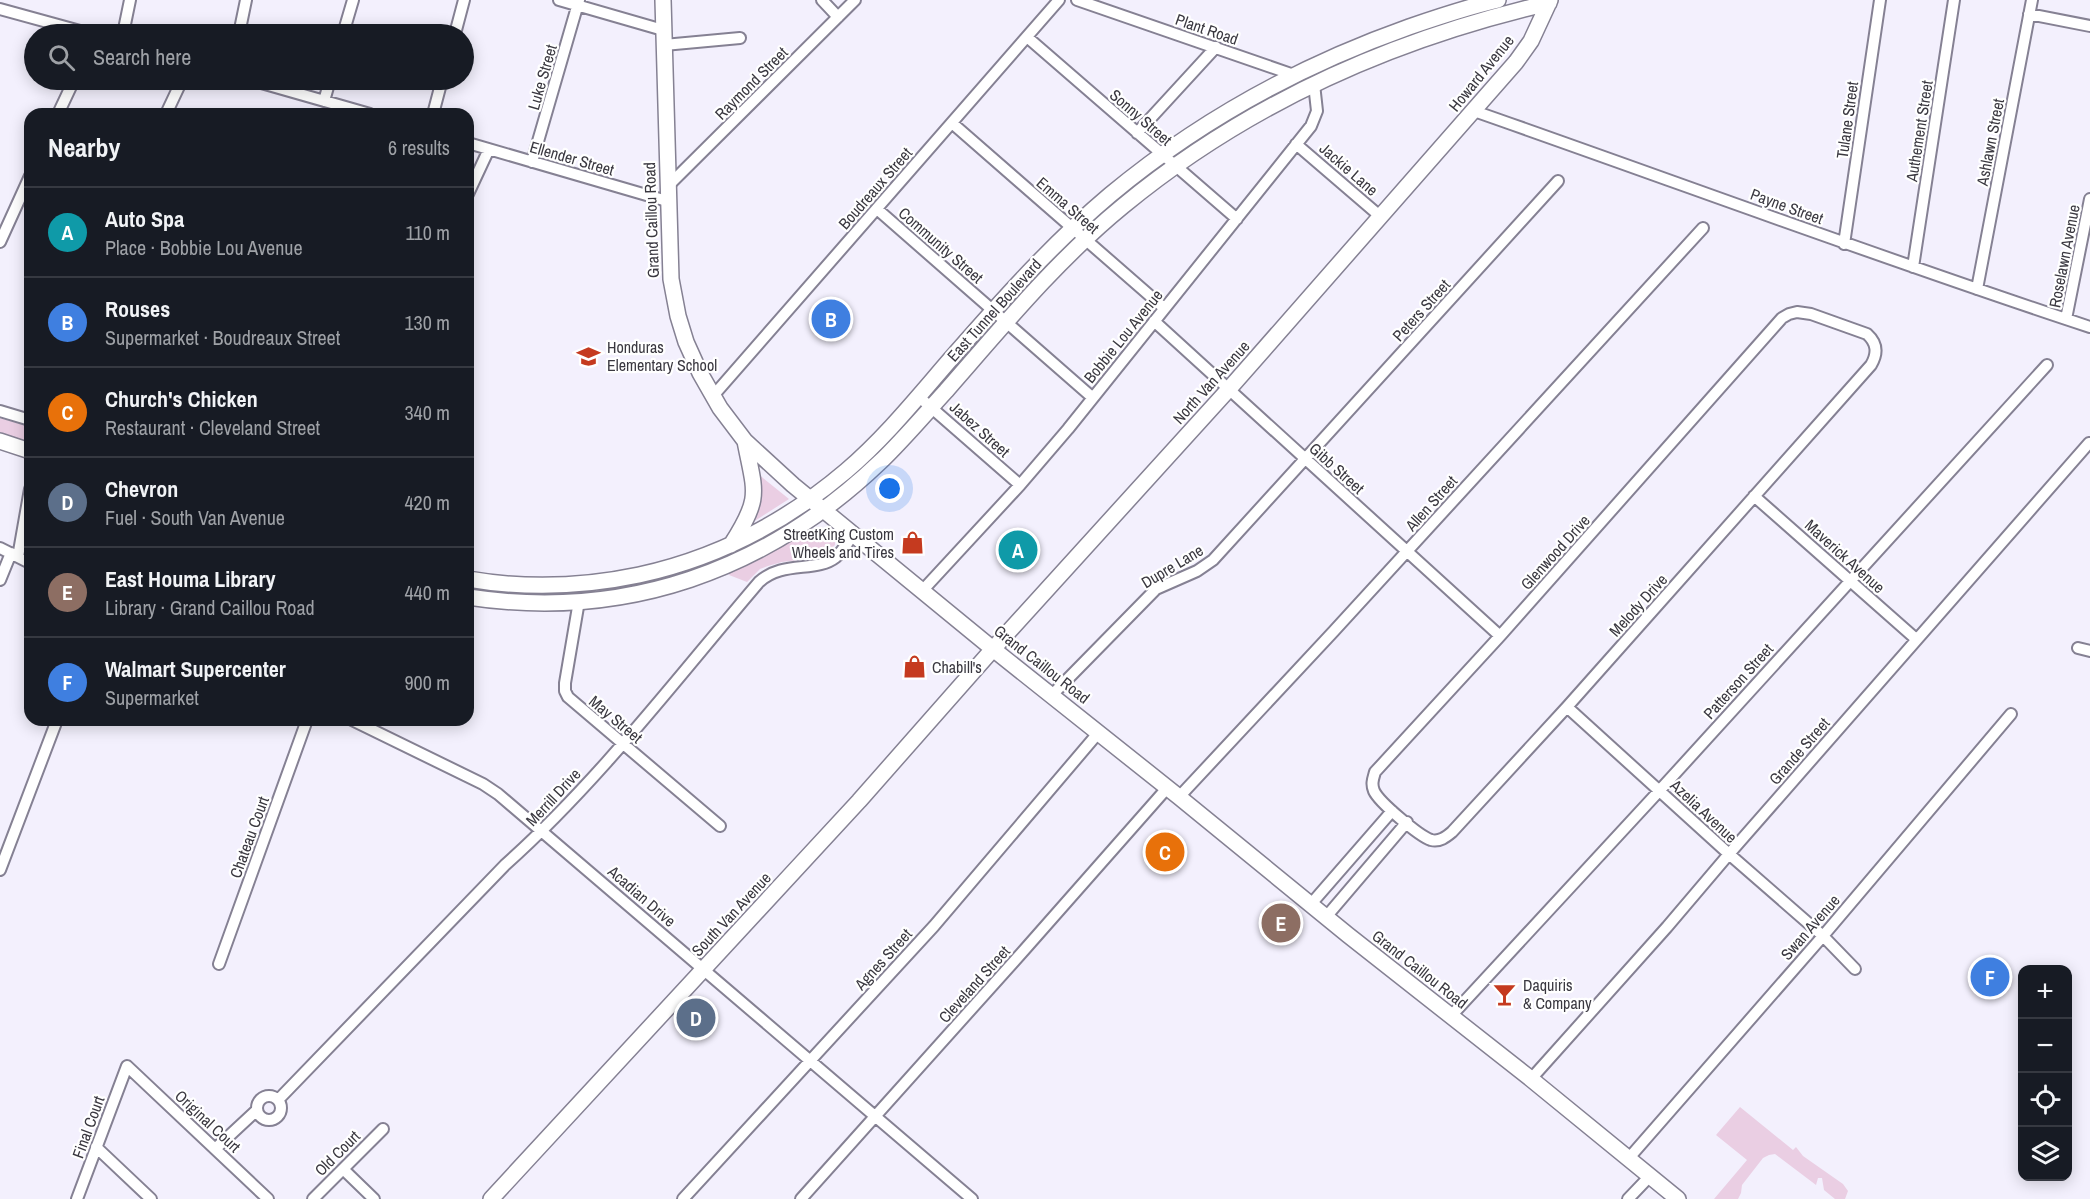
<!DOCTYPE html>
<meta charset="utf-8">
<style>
body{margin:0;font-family:"Archivo Narrow",sans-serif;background:#20242c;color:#f1f3f6}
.controls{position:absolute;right:18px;bottom:18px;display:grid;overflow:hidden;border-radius:12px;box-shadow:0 3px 15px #0003}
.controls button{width:54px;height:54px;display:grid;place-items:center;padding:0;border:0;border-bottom:2px solid #363941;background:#171b24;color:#f1f3f6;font:30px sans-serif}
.you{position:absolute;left:890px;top:489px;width:21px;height:21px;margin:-15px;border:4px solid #fff;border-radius:50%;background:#1a73e8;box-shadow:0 0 0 9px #1a73e833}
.badge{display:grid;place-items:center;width:39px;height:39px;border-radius:50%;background:#c53a1f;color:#fff;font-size:20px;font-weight:700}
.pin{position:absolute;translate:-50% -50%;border:3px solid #fff;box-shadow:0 2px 6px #0006}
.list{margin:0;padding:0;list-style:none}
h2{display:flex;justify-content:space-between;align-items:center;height:78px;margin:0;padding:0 24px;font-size:26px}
h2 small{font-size:20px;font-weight:400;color:#9ea1a6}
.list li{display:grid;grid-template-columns:39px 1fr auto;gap:18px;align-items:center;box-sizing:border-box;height:90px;padding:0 24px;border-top:2px solid #363941}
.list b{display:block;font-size:22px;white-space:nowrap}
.list p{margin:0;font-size:20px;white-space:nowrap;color:#9ea1a6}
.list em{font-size:20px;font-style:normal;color:#9ea1a6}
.icon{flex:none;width:33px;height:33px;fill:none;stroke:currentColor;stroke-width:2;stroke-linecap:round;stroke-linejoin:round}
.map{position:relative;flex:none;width:2090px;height:1199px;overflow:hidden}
.search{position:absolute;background:#171b24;box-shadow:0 3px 15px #0003;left:24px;top:24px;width:450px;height:66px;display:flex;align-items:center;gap:15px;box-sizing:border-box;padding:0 21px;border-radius:33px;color:#9ea1a6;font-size:22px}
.panel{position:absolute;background:#171b24;box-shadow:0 3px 15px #0003;left:24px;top:108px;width:450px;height:618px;border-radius:18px}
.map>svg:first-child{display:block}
.green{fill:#eacee3}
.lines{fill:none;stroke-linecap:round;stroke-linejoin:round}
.minor-casing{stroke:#858193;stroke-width:14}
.secondary-casing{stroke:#858193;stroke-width:18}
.minor{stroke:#fff;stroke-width:10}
.secondary{stroke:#fff;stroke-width:15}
.labels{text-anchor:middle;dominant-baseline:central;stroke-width:4.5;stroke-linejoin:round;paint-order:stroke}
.street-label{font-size:16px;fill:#3a3840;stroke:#fff}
.poi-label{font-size:16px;fill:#3a3840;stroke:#fff;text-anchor:start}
</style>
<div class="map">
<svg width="2090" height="1199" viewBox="0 0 2090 1199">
<rect width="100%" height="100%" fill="#f3f0fd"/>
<path class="green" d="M 0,418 L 30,427 L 30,444 L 0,435 Z
M 758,474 L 789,499 L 750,524 Z
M 816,528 L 827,530 L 835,538 L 835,545 L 824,555 L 815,558 L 782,562 L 768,566 L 760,569 L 747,582 L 729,575 L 730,572 L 758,559 L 806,532 Z
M 1740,1107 L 1793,1150 L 1796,1147 L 1803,1156 L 1843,1184 L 1848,1191 L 1845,1199 L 1835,1199 L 1824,1190 L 1822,1178 L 1818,1178 L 1816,1185 L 1775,1154 L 1769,1155 L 1763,1158 L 1742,1185 L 1741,1193 L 1738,1199 L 1714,1199 L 1747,1160 L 1716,1135 Z"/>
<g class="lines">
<defs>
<path id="minor" d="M 559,0 L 663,30
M 822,0 L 838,17
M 1077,0 L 1294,75
M 0,9 L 91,34
M 2029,14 L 2090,26
M 123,34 L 130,0
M 239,34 L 246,0
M 343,34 L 353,0
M 455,34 L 464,0
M 1027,37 L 1237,219
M 664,45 L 740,38
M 251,80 L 370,114
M 324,101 L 330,80
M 1474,111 C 1680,183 1883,259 2090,327
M 58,114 L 74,80
M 166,114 L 182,80
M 433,114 L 442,80
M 952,123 L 1164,308
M 1137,133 L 1216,47
M 468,143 L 667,201
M 1296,144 L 1381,217
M 532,162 L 579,0
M 667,187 L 855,0
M 468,194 L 489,149
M 877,209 L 1093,398
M 0,242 L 30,176
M 1844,244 L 1880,0
M 1913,267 L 1954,0
M 1977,289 L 2032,0
M 1797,312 L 1811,314 L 1867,334 C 1877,343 1878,353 1871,365 L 1567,707 L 1452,832 C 1446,837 1440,842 1431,840 C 1419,836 1379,802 1374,791 C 1371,784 1373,779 1375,772 L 1500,636 L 1782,318 L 1789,314 Z
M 2066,319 L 2090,199
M 1154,321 L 1500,636
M 713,396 L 1059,0
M 918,396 L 1020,485
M 0,411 L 30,420
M 1754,496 L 1916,639
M 0,548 L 30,563
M 18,557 L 30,489
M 0,580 L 11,553
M 922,591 L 1020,485 L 1068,429 L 1311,126 L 1317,111 L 1314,84
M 579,601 L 565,683 L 565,691 L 568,697 L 720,826
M 2078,648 L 2090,651
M 1051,696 L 1156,589 L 1197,571 L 1213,560 L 1558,181
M 1567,707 L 1729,854 L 1823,936 L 1855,969
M 352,720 L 483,784 L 498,794 L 972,1199
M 1179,797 L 1333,632 L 1703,228
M 0,870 L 57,720
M 1311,904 L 1392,811
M 1326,917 L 1407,822
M 219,964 L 307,720
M 1451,1016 L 1660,790 L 2047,365
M 1531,1079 L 1667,927 L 1729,854 L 2089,443
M257 1108a12 12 0 1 1 24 0a12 12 0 1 1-24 0Z
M 278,1100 L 505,865 C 599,781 677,678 759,582 C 783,560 816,573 836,557 C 843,551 848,541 854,534
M 96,1147 L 151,1199
M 215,1149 L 257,1110
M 1629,1158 L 1823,936 L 2011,714
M 343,1169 L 374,1199
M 77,1199 L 127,1066 L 268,1199
M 313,1199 L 383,1129
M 683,1199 L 934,926 L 1099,732
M 801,1199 L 1026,948 L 1168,787
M 1628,1199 L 1650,1176"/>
<path id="secondary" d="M 663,0 L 671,279 L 678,316 L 686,342 L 700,373 L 720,408 L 745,441 L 793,485 L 993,649 L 1179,797 L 1348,935 L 1531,1079 L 1678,1199
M 0,441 L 30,451
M 731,545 C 762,497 755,493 745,441
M 468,579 C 526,589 582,587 639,575 C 717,558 786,522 846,471 C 887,436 920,394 955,354 C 1004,298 1053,243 1110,195 C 1200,120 1299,66 1409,27 C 1438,17 1468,7 1498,0
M 468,597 C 625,621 766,571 880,462 C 903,440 924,415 946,391 C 1002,327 1057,260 1123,206 C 1247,104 1393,39 1549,3
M 491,1199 L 859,801 L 993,649 L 1229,389 L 1516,62 L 1531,41 L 1550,0"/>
</defs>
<use href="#minor" class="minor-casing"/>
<use href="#secondary" class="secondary-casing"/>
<use href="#minor" class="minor"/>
<use href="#secondary" class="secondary"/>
</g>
<defs>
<symbol id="school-bare" viewBox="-9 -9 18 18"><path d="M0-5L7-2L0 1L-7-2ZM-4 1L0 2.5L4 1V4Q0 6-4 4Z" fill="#c53a1f" stroke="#fff" stroke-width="2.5" paint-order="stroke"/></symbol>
<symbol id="shop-bare" viewBox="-9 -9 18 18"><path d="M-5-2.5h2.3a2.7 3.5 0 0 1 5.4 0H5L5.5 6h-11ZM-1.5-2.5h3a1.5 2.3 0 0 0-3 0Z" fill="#c53a1f" stroke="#fff" stroke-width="2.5" paint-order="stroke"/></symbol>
<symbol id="bar-bare" viewBox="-9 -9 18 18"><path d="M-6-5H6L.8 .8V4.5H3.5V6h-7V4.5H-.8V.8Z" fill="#c53a1f" stroke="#fff" stroke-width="2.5" paint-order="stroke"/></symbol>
</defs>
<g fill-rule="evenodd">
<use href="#school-bare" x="572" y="340" width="33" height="33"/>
<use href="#shop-bare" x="896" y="526" width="33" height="33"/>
<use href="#shop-bare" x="898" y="650" width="33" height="33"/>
<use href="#bar-bare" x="1488" y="978" width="33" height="33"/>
</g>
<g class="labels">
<g class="street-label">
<text transform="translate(1207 29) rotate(19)">Plant Road</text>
<text transform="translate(1481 73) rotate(-51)">Howard Avenue</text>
<text transform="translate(542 77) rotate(-74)">Luke Street</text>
<text transform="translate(751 83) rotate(-45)">Raymond Street</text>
<text transform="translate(1141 117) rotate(41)">Sonny Street</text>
<text transform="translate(1847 120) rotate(-82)">Tulane Street</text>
<text transform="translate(1919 131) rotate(-81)">Authement Street</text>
<text transform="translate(1990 142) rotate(-79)">Ashlawn Street</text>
<text transform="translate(572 158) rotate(16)">Ellender Street</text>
<text transform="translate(1349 169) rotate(41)">Jackie Lane</text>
<text transform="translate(875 188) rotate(-49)">Boudreaux Street</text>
<text transform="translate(1068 205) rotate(41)">Emma Street</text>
<text transform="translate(1787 206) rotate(20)">Payne Street</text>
<text transform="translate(651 220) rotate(-92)">Grand Caillou Road</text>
<text transform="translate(941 245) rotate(41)">Community Street</text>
<text transform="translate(2064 256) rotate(-79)">Roselawn Avenue</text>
<text transform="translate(994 310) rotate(-48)">East Tunnel Boulevard</text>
<text transform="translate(1421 310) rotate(-48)">Peters Street</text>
<text transform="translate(1123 336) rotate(-51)">Bobbie Lou Avenue</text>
<text transform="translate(1211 382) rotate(-48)">North Van Avenue</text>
<text transform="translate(980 429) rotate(42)">Jabez Street</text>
<text transform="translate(1337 468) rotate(42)">Gibb Street</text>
<text transform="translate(1431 503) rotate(-48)">Allen Street</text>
<text transform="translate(1555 552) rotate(-48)">Glenwood Drive</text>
<text transform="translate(1845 556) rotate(42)">Maverick Avenue</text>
<text transform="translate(1172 566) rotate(-31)">Dupre Lane</text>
<text transform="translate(1638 605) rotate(-48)">Melody Drive</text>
<text transform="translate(1042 664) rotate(38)">Grand Caillou Road</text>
<text transform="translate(1738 681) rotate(-48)">Patterson Street</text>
<text transform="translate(616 719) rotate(40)">May Street</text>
<text transform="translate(1799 751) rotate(-49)">Grande Street</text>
<text transform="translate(553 797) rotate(-47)">Merrill Drive</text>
<text transform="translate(1704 811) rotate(43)">Azelia Avenue</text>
<text transform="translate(249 837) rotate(-70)">Chateau Court</text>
<text transform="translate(642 896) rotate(41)">Acadian Drive</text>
<text transform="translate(731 914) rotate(-47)">South Van Avenue</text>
<text transform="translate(1810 927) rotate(-49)">Swan Avenue</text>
<text transform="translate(883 959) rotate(-48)">Agnes Street</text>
<text transform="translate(1420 969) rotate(38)">Grand Caillou Road</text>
<text transform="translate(974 984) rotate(-48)">Cleveland Street</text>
<text transform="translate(208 1121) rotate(43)">Original Court</text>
<text transform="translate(88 1127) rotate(-70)">Final Court</text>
<text transform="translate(337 1153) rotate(-45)">Old Court</text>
</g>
<g class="poi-label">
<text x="607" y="347">Honduras<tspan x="607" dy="18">Elementary School</tspan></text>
<text x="894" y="534" text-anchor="end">StreetKing Custom<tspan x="894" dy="18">Wheels and Tires</tspan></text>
<text x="932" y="667">Chabill's</text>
<text x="1523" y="985">Daquiris<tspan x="1523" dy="18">&amp; Company</tspan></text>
</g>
</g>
</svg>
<div class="controls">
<button>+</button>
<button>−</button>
<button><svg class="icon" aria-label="locate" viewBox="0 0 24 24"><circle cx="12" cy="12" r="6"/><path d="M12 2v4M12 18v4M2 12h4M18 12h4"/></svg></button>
<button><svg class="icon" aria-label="layers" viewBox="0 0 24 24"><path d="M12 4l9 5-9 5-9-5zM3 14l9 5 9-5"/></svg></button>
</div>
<div class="you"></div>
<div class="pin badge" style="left:1018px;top:550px;background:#0f9aa8">A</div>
<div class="pin badge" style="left:831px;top:319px;background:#3f7fe0">B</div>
<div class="pin badge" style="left:1165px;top:852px;background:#e8710a">C</div>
<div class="pin badge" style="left:696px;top:1018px;background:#5c6f8a">D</div>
<div class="pin badge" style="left:1281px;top:923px;background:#8d6e63">E</div>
<div class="pin badge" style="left:1990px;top:977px;background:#3f7fe0">F</div>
<div class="search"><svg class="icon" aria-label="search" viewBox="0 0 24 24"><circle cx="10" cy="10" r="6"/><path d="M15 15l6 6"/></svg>Search here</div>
<section class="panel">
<h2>Nearby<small>6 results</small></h2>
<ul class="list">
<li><span class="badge" style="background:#0f9aa8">A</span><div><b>Auto Spa</b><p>Place · Bobbie Lou Avenue</p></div><em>110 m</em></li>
<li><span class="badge" style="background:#3f7fe0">B</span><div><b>Rouses</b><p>Supermarket · Boudreaux Street</p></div><em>130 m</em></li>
<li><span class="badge" style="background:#e8710a">C</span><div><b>Church's Chicken</b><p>Restaurant · Cleveland Street</p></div><em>340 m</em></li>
<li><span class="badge" style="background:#5c6f8a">D</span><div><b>Chevron</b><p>Fuel · South Van Avenue</p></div><em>420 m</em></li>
<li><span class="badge" style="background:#8d6e63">E</span><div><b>East Houma Library</b><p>Library · Grand Caillou Road</p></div><em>440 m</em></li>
<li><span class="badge" style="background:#3f7fe0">F</span><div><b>Walmart Supercenter</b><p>Supermarket</p></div><em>900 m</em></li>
</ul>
</section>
</div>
